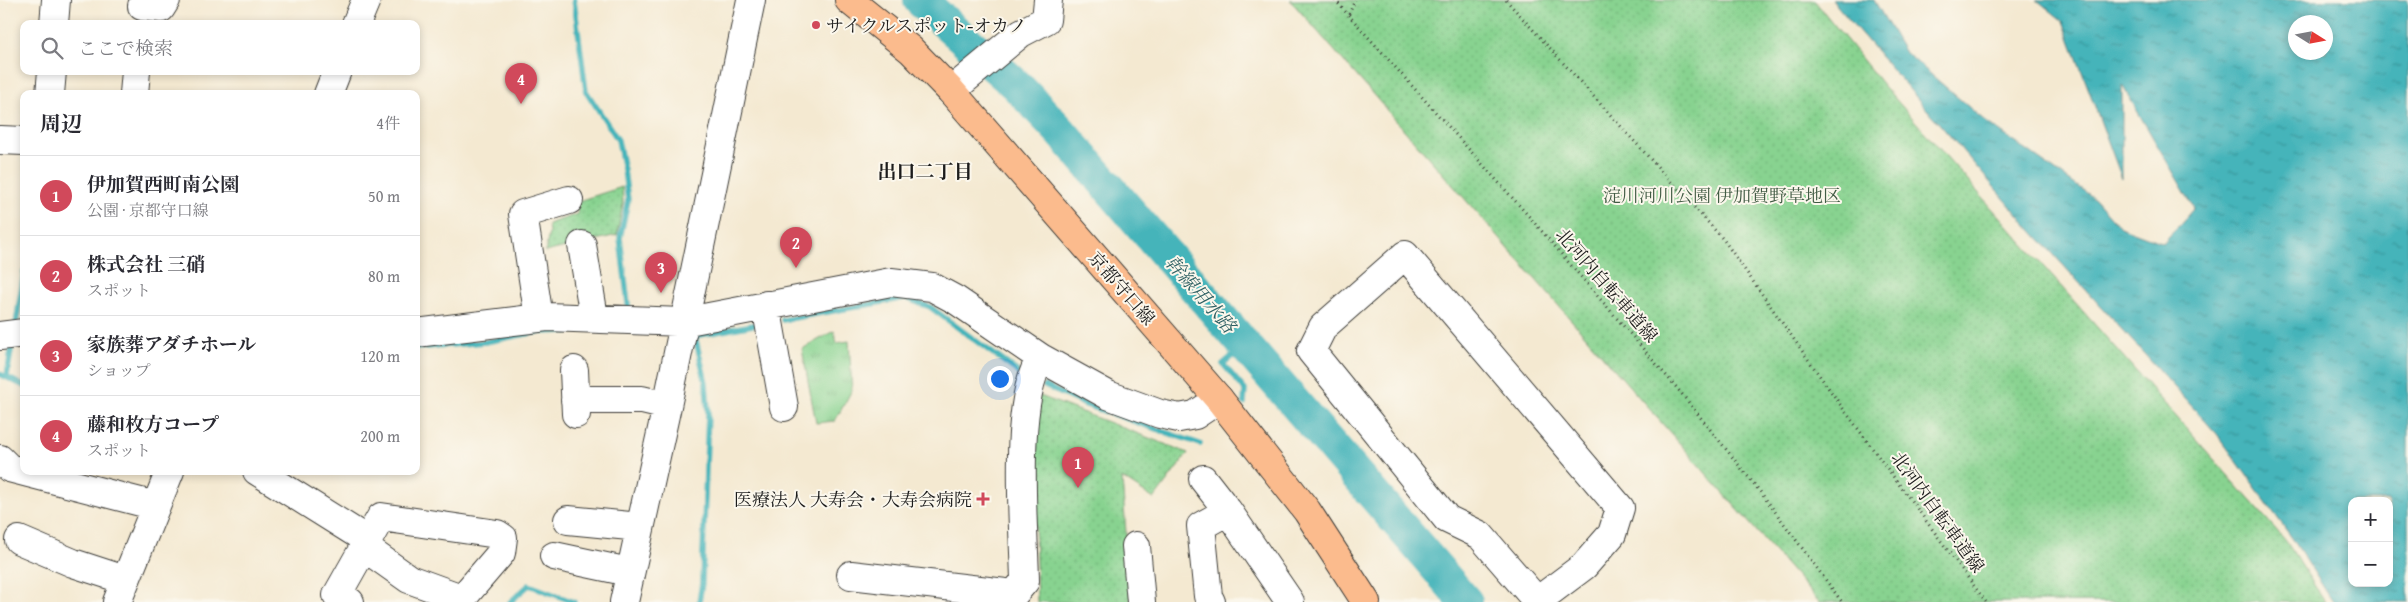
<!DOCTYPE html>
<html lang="ja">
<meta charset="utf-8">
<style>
body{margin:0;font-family:"Gentium Book Plus","Noto Serif JP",serif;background:#f2f2f3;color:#2b2b33}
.controls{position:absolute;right:15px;bottom:15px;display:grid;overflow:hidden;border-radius:10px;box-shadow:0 2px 8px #0003}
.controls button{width:45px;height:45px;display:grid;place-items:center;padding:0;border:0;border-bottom:1px solid #e1e1e2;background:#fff;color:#2b2b33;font:25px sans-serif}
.compass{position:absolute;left:2288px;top:15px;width:45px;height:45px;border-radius:50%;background:#fff;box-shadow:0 2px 8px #0003;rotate:101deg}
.you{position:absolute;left:999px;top:378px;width:18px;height:18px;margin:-12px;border:4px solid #fff;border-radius:50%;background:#1a73e8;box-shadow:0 0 0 8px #1a73e833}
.badge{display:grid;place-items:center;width:32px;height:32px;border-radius:50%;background:#d1495b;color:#fff;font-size:16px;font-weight:700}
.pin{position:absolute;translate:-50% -41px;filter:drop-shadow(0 1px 2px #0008)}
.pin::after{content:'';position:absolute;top:26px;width:18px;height:15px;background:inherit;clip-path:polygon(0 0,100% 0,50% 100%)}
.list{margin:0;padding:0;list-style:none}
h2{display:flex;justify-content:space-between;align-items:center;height:65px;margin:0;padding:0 20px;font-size:21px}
h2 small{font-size:16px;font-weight:400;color:#7c7c81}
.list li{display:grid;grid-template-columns:32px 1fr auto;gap:15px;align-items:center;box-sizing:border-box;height:80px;padding:0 20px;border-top:1px solid #e1e1e2}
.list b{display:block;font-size:19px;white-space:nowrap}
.list p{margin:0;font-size:16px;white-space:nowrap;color:#7c7c81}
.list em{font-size:16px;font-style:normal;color:#7c7c81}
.icon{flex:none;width:28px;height:28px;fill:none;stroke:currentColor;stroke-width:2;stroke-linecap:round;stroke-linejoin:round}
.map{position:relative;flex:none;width:2408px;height:602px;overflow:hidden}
.search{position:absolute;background:#fff;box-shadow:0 2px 8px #0003;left:20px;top:20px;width:400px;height:55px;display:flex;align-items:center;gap:12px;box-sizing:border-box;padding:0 18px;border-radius:10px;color:#7c7c81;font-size:19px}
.panel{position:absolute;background:#fff;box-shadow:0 2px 8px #0003;left:20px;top:90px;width:400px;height:385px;border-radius:10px}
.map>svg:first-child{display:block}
.grass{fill:url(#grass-tufts);stroke:#527856}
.park{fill:url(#park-dots);stroke:#527856}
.water{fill:url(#water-ripples);stroke:#30686b;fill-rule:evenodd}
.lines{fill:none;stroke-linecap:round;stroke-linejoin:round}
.stream{stroke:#44b4ba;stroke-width:5.5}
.river{stroke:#44b4ba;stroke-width:34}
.minor-casing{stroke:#3c3b37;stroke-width:30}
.major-casing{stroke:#3c3b37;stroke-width:30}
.path{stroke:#3c3b37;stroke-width:3;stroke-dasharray:1 4;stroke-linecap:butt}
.minor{stroke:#fff;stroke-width:28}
.major{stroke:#fbbb8d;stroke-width:28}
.poi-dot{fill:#d1495b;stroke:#fbf7ec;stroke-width:2}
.labels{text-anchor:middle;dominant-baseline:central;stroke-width:4;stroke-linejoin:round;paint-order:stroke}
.poi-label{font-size:18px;fill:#1c1c1c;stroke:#fbf7ec;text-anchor:start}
.park-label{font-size:18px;fill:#425c45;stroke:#fbf7ec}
.street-label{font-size:18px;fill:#1c1c1c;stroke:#fbf7ec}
.neighbourhood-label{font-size:19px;font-weight:bold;fill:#1c1c1c;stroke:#fbf7ec}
.water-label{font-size:19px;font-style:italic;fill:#2e6063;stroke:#fbf7ec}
</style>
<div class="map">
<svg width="2408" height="602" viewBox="0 0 2408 602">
<defs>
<pattern id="grass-tufts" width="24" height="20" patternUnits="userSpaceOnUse" patternTransform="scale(1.25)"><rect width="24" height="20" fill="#88d390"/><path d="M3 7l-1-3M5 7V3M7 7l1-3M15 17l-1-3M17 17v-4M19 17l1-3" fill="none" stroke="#75b57c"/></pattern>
<pattern id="park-dots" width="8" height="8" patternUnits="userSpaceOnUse" patternTransform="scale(1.25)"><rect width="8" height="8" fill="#88d390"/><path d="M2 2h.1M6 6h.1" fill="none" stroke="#75b57c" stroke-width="1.8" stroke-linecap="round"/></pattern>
<pattern id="water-ripples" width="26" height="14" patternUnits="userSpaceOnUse" patternTransform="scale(1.25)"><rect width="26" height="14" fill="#44b4ba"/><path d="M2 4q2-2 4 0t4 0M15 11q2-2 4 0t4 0" fill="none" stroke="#389296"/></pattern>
</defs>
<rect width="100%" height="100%" fill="#fbf7ec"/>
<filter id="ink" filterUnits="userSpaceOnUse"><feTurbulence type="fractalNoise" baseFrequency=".02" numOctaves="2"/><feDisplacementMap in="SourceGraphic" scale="10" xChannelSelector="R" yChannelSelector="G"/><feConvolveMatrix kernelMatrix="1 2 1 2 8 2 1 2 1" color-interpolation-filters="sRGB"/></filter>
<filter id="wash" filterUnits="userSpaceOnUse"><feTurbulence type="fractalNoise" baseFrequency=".0096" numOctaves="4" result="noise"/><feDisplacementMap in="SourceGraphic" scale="20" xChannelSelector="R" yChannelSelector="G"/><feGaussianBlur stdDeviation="1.12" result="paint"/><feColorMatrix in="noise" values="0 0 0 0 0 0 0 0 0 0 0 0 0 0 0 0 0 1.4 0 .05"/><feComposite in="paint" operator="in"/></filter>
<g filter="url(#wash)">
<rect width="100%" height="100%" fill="#f4e9d1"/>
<path class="grass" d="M 834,331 L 837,343 L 849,341 L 852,390 L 835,421 L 816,423 L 802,349 Z"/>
<path class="park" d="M 1290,0 L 1814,0 L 1884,86 L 2286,541 L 2325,602 L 1819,602 Z
M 622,187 L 623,203 L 617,235 L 545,252 L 549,233 L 548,224 L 578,214 L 575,202 Z
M 1035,394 L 1188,453 L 1154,499 L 1122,478 L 1131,602 L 1037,602 L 1033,440 Z"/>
<path class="water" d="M 1832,0 L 1874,0 L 1904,51 L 1985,121 L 2094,198 L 2120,227 L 2163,243 L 2194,208 L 2122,85 L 2122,179 L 2063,21 L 2037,0 L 2408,0 L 2408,602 L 2333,602 L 2292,538 L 2217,434 L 2033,232 ZM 2296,22 L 2326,22 L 2326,52 L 2296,52 ZM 2352,501 L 2389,501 L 2389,583 L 2352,583 Z"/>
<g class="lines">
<path class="stream" d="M 574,0 L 586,91 L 618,140 L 624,170 L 628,200 L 620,238 L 629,312
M 783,320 L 905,298 L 930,307 L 1018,372
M 16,324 L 24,272
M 416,348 L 485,342 L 537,332 L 568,331
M 0,374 L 24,386
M 7,376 L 12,345
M 1045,386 L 1086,405 L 1200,444
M 1244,403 L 1245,390 L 1223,364 L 1245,345
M 510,602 L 529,585 L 574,602
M 699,602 L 702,583 L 708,412 L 706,383 L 695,336 L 758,324"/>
<path class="river" d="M 920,0 L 1016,85 L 1061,132 L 1466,602"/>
</g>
</g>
<g filter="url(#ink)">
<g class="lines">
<defs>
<path id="minor" d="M 142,6 L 161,8 L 166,0
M 54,24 L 56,0
M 356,24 L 366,0
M 951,91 L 1021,33 L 1046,20 L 1048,0
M 50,94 L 52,71
M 134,94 L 136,71
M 328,94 L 337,71
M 0,140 L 24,141
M 582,245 L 594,317
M 766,305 L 784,407
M 539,318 L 523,214 L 569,200
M 416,333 L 547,317 L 683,322 L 891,282 L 932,287 L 956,300 L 1041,358 L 1108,395 L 1160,414 L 1179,418 L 1195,415 L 1219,399
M 0,336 L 24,333
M 574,370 L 576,414
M 575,400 L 642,400 L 667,406
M 0,459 L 9,468 L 156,506
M 257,471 L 367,540
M 1203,479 L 1228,511 L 1290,602
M 568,520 L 640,527
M 19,540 L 73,563 L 125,580
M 1136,546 L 1141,602
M 364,547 L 409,579 L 461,598
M 554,556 L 629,572
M 851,575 L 1014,594 L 1025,581 C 1024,527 1012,402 1041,358
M 117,602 L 170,471
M 350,602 L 337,595 L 381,517 L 497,534 L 503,538 L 501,553 L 459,602
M 624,602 L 667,406 L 751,0
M 1211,602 L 1208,596 L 1201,526 L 1228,511
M 1536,602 L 1584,566 L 1612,534 L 1620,508 L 1405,255 L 1323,327 L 1311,351 L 1447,519 L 1480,535 L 1537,601"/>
<path id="major" d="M 849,0 L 911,50 L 951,91 L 1219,399 L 1307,511 L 1366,602"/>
</defs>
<use href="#minor" class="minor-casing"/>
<use href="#major" class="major-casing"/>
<path class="path" d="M 1335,0 L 1526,213 L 1677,388 L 1762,494 L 1842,602
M 1506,0 L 1723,239 L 1839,403 L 1986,602
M 1349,14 L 1355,0"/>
<use href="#minor" class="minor"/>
<use href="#major" class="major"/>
</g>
</g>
<g class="poi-dot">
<circle cx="816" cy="25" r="5"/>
<path d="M980.5 491.5h5v5h5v5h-5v5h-5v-5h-5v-5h5z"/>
</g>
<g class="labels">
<g class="poi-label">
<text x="826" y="25">サイクルスポット-オカノ</text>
<text x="972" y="499" text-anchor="end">医療法人 大寿会・大寿会病院</text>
</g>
<g class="park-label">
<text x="1722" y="195">淀川河川公園 伊加賀野草地区</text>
</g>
<g class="street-label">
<text transform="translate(1607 285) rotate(49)">北河内自転車道線</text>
<text transform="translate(1122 288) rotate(49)">京都守口線</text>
<text transform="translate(1938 512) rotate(54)">北河内自転車道線</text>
</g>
<g class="neighbourhood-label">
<text x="925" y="171">出口二丁目</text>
</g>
<g class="water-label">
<text transform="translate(1201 294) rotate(49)">幹線用水路</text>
</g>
</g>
</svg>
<div class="controls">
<button>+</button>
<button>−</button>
</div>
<svg class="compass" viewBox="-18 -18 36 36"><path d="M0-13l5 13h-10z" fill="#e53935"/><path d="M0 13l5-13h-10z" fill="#7c7c81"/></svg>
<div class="you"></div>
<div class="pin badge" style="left:1078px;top:488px">1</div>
<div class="pin badge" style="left:796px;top:268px">2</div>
<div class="pin badge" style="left:661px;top:293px">3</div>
<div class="pin badge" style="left:521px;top:104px">4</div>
<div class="search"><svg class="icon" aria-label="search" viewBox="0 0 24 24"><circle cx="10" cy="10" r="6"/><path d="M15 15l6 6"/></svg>ここで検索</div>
<section class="panel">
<h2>周辺<small>4件</small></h2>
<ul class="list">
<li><span class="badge">1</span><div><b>伊加賀西町南公園</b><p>公園 · 京都守口線</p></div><em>50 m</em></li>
<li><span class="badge">2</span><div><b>株式会社 三硝</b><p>スポット</p></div><em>80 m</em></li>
<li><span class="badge">3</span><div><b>家族葬アダチホール</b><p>ショップ</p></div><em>120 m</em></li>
<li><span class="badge">4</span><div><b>藤和枚方コープ</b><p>スポット</p></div><em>200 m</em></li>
</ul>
</section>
</div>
